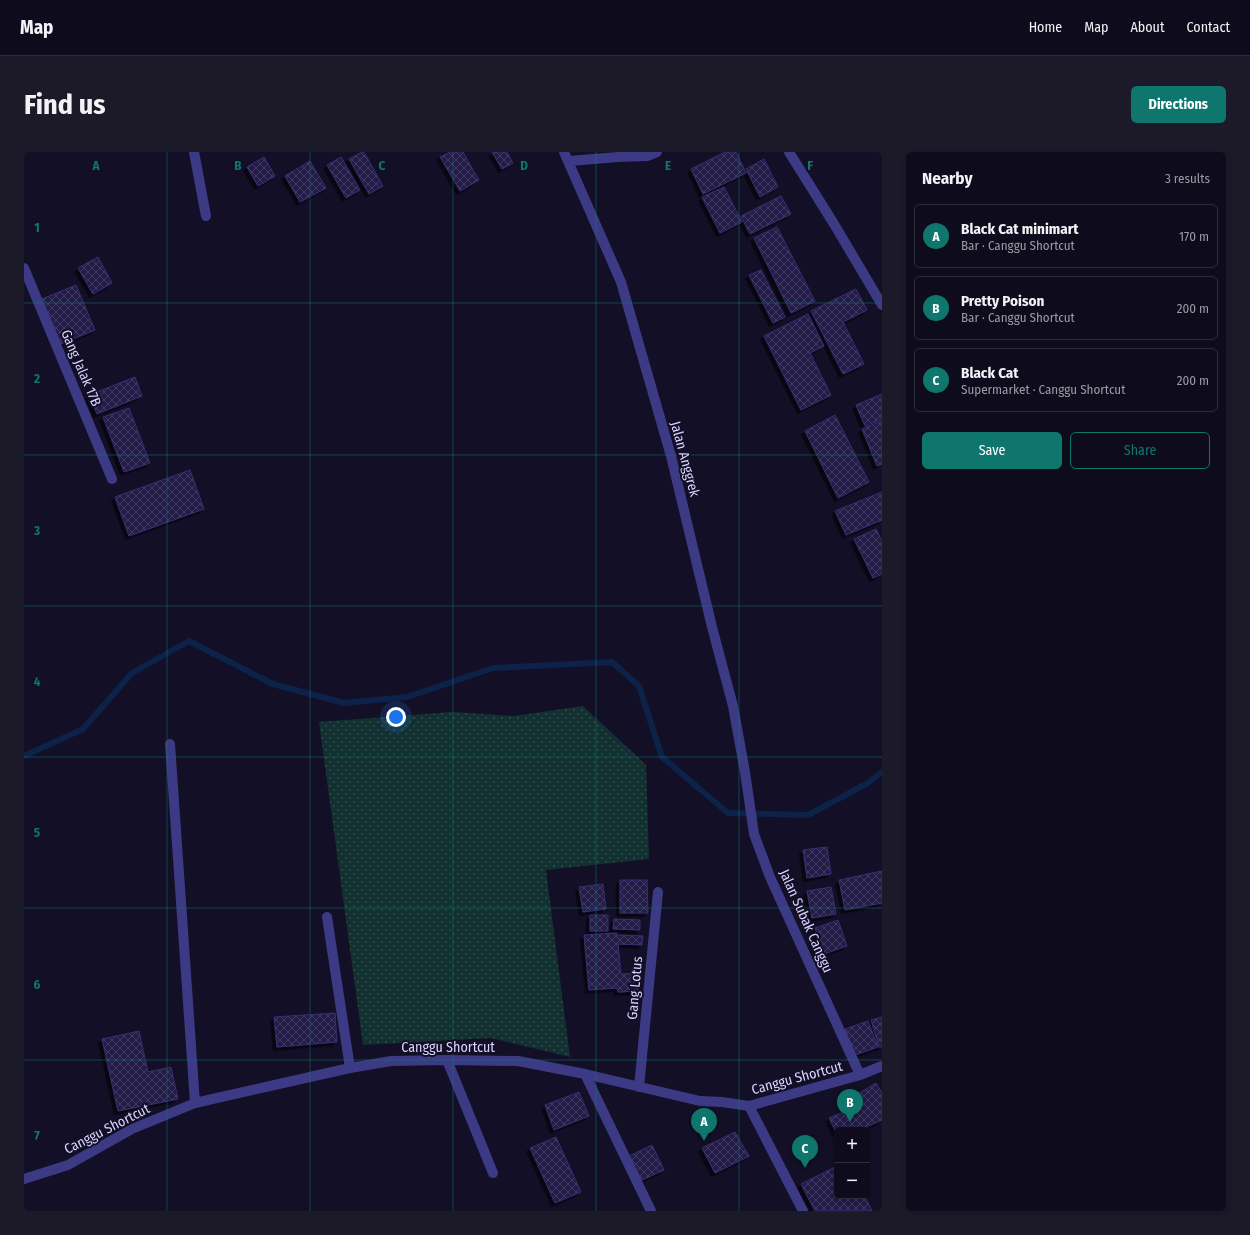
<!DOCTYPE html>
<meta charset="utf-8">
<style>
body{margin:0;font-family:"Fira Sans Condensed",sans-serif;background:#1c1929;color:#f1f3f6}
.controls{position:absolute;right:12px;bottom:12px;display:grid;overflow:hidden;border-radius:6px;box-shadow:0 2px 6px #0003}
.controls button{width:36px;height:36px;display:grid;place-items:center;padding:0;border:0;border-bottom:1px solid #2e2b3b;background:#0e0b1c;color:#f1f3f6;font:20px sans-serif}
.you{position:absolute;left:372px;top:565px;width:14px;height:14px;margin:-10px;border:3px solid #fff;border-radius:50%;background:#1a73e8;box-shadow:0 0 0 6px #1a73e833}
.badge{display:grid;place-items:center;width:26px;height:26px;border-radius:50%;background:#0f766e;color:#fff;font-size:13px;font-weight:700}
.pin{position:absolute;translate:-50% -33px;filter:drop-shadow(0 1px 2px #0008)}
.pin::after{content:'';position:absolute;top:21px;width:14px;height:12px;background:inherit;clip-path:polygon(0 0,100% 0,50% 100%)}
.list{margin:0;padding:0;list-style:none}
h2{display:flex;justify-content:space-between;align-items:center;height:52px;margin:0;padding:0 16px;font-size:17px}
h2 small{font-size:13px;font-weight:400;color:#9b9ba3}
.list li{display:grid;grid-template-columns:26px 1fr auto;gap:12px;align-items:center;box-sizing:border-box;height:64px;margin:0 8px 8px;padding:0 8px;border:1px solid #2e2b3b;border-radius:6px}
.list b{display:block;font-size:15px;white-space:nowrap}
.list p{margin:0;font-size:13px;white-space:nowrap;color:#9b9ba3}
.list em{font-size:13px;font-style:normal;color:#9b9ba3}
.actions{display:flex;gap:8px;padding:12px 16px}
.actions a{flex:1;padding:9px 0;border:1px solid #0f766e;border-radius:6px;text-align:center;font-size:14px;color:#0f766e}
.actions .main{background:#0f766e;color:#fff}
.map{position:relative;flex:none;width:858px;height:1059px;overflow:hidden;border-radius:6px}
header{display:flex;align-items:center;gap:24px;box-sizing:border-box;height:56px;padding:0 20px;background:#0e0b1c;border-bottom:1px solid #2e2b3b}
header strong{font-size:19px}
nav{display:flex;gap:22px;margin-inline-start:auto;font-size:14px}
.intro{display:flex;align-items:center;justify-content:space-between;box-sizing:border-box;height:96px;padding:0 24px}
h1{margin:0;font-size:28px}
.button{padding:10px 18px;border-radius:6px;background:#0f766e;color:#fff;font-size:14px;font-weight:700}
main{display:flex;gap:24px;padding:0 24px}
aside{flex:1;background:#0e0b1c;border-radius:6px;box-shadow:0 2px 6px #0003}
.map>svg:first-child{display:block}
.grass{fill:url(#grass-dots)}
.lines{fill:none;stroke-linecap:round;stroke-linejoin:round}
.stream{stroke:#0c2248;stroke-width:6}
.building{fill:url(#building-cross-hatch);stroke:#3b2d73;filter:url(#shadow)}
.minor{stroke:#3d3a85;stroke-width:10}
.grid{fill:none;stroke:#0f766e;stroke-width:1;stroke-opacity:0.55}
.labels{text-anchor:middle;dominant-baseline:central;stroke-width:4;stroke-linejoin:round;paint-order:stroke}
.street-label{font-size:14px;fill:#d9d4ff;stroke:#130f26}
.grid-label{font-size:13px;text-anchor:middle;font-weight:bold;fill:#0f766e;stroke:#130f26;stroke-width:4;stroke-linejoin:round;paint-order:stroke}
</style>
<header>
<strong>Map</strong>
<nav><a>Home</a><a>Map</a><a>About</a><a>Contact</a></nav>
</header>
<div class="intro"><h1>Find us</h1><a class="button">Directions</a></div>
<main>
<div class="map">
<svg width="858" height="1059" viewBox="0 0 858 1059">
<defs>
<pattern id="grass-dots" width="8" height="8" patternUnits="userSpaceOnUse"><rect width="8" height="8" fill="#12302f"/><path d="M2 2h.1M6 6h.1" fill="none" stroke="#344d4e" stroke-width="1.8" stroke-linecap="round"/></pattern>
<pattern id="building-cross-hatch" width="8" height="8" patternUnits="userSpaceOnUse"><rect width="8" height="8" fill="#241b47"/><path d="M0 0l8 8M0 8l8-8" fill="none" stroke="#433b63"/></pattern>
<filter id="shadow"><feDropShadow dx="-3.5" dy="3.5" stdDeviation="0" flood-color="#0009"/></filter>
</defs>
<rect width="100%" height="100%" fill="#130f26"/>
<path class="grass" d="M 559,554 L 622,613 L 625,707 L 522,718 L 546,905 L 467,886 L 339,893 L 295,570 L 428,560 L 490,564 Z"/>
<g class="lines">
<path class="stream" d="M 0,604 L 59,577 L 108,521 L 165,489 L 249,532 L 320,551 L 383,545 L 469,516 L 588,510 L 615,534 L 638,605 L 704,661 L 784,663 L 844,631 L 858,620"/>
</g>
<path class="building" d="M 338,0 L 340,0 L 359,34 L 345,42 L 325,7 Z
M 426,0 L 439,0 L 455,28 L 436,39 L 416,5 Z
M 468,0 L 483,0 L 489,11 L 478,17 Z
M 701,0 L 712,0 L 722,21 L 679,42 L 667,17 Z
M 240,5 L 251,24 L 234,34 L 223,15 Z
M 317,5 L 336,38 L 322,46 L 303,13 Z
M 740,7 L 754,35 L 736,45 L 722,17 Z
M 286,9 L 302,36 L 276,50 L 261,24 Z
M 700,35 L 718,70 L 696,81 L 678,45 Z
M 757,44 L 767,62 L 726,82 L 717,64 Z
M 753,75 L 791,149 L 767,161 L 730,86 Z
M 74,105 L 88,131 L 69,142 L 54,116 Z
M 737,118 L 761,165 L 749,171 L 725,123 Z
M 52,133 L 71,178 L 37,192 L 18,147 Z
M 832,137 L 843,158 L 819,170 L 840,212 L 819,222 L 787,159 Z
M 784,162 L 800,194 L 786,201 L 807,243 L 777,258 L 740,184 Z
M 111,225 L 118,244 L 73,262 L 65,243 Z
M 858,242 L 858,267 L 841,274 L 832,253 Z
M 105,256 L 126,311 L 100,320 L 79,265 Z
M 811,263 L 845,330 L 814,346 L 781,279 Z
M 858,269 L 858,312 L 853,314 L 838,277 Z
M 166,318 L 180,357 L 105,384 L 91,345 Z
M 858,340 L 858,368 L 822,383 L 811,359 Z
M 852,377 L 858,389 L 858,422 L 849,426 L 830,387 Z
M 803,695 L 807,722 L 783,726 L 779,698 Z
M 858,719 L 858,751 L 821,758 L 815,728 Z
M 596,728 L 623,728 L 624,761 L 596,761 Z
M 579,732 L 582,757 L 559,760 L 555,735 Z
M 807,735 L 812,762 L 788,766 L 783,739 Z
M 566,763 L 584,763 L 584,779 L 566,779 Z
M 590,767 L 616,768 L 616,778 L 589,777 Z
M 814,768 L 823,794 L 800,802 L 791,776 Z
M 593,781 L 593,783 L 619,784 L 618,793 L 594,792 L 597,822 L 613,821 L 614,839 L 594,840 L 593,836 L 565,838 L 560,783 Z
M 311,861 L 313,890 L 253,895 L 250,865 Z
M 858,865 L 858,895 L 855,895 L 847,868 Z
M 844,869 L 854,895 L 831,903 L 821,877 Z
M 115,879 L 124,920 L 147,915 L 154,947 L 94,959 L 78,887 Z
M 852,931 L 858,941 L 858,968 L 836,978 L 813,978 L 813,982 L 805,966 L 836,953 L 832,943 Z
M 555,940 L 565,964 L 530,978 L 521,953 Z
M 711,980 L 725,1004 L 691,1021 L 678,996 Z
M 532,985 L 557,1040 L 531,1051 L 506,996 Z
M 628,993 L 640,1018 L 618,1028 L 605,1004 Z
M 813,1014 L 813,1044 L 841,1044 L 848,1059 L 791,1059 L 777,1032 Z"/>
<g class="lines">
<path class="minor" d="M 170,0 L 182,64
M 540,0 L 597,130 L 647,304 L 688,475 L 709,554 L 721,620 L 730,682 L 746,725 L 836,923
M 765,0 L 810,72 L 858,153
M 545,9 L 594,5 L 623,4 L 633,0
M 0,116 L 88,327
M 146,592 L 171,951
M 303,765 L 326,916
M 423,908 L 469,1021
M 561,922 L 627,1059
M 615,935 L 634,740
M 725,954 L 779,1059
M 0,1027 L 44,1013 L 108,977 L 171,951 L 326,916 L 367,909 L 423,908 L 494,909 L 561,922 L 676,949 L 698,950 L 725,954 L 836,923 L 858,914"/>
</g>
<path class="grid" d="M 143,0 L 143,1059M 286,0 L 286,1059M 429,0 L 429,1059M 572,0 L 572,1059M 715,0 L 715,1059M 0,151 L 858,151M 0,303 L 858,303M 0,454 L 858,454M 0,605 L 858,605M 0,756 L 858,756M 0,908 L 858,908"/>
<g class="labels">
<g class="street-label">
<text transform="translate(57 216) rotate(67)">Gang Jalak 17B</text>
<text transform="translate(661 307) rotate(75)">Jalan Anggrek</text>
<text transform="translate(782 769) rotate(66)">Jalan Subak Canggu</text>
<text transform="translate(611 836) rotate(-85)">Gang Lotus</text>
<text x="424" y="895">Canggu Shortcut</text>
<text transform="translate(773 926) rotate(-15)">Canggu Shortcut</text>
<text transform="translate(83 977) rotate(-27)">Canggu Shortcut</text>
</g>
</g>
<g class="grid-label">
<text x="72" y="18">A</text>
<text x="214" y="18">B</text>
<text x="358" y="18">C</text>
<text x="500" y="18">D</text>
<text x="644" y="18">E</text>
<text x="786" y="18">F</text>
<text x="13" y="80">1</text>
<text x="13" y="231">2</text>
<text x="13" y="383">3</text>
<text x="13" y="534">4</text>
<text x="13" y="685">5</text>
<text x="13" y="837">6</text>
<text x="13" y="988">7</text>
</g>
</svg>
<div class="controls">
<button>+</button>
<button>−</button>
</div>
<div class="you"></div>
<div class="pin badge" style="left:680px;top:989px">A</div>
<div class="pin badge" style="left:826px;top:970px">B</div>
<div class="pin badge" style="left:781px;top:1016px">C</div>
</div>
<aside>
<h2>Nearby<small>3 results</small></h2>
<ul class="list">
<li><span class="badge">A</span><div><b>Black Cat minimart</b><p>Bar · Canggu Shortcut</p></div><em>170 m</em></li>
<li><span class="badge">B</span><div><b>Pretty Poison</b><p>Bar · Canggu Shortcut</p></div><em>200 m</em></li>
<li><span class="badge">C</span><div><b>Black Cat</b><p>Supermarket · Canggu Shortcut</p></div><em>200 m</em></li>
</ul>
<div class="actions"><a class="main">Save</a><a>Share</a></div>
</aside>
</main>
